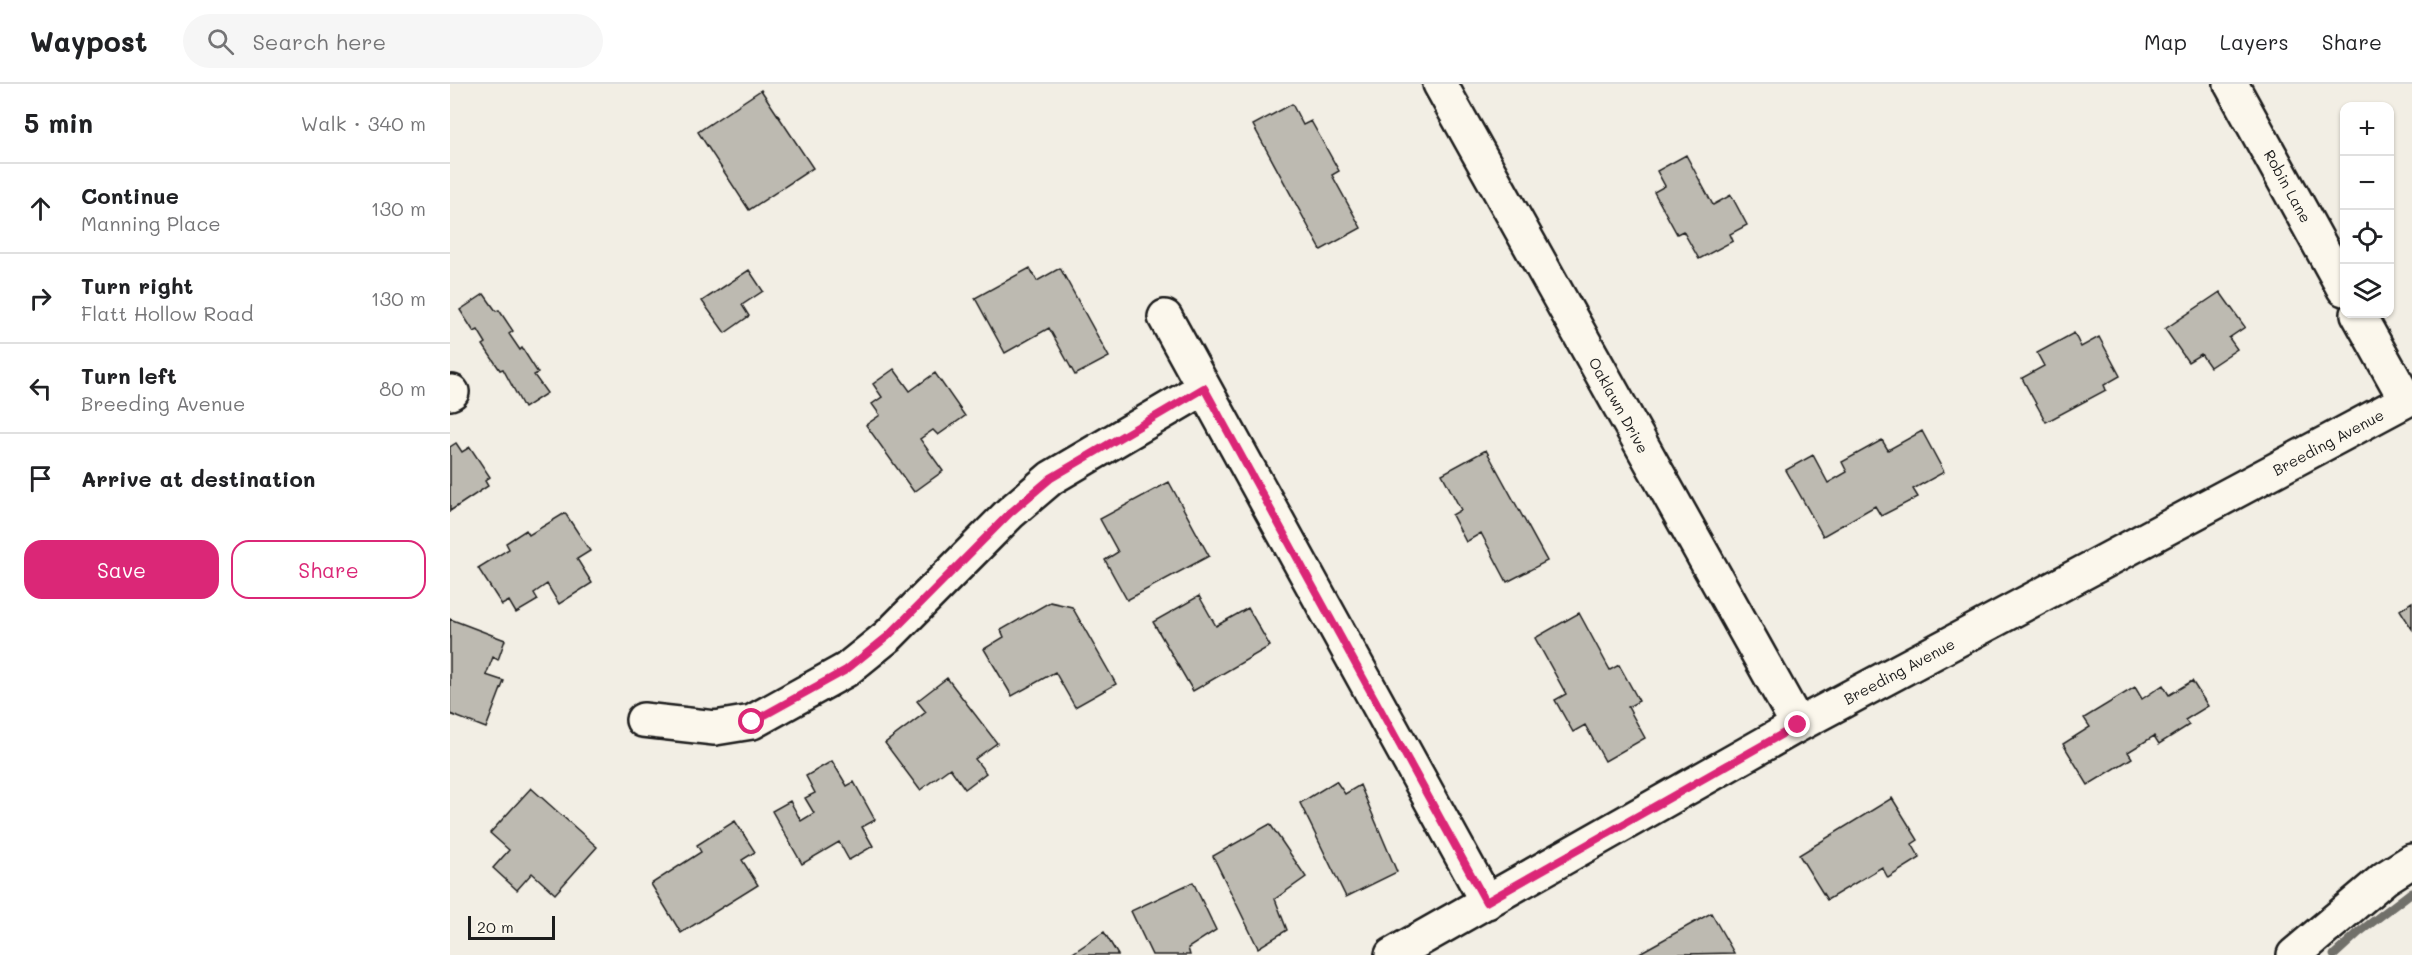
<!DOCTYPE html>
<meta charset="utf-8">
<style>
body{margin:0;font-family:Mali,sans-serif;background:#f6f6f6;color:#202124}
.controls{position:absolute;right:18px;top:18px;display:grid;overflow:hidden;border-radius:12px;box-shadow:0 2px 4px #0004}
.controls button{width:54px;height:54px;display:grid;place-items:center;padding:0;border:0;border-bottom:2px solid #e0e0e0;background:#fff;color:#202124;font:30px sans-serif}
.scale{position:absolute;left:18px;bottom:15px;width:87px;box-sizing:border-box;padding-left:6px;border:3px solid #1c1c1c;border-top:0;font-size:16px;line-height:21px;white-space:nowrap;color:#1c1c1c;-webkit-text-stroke:4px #fbf7ec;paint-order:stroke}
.stop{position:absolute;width:18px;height:18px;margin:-14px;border:4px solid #db2777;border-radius:50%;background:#fff}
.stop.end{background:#db2777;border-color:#fff;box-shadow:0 2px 6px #0008}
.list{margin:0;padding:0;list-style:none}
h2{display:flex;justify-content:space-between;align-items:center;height:78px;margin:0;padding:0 24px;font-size:26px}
h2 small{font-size:20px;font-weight:400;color:#757577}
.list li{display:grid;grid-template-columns:39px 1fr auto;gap:18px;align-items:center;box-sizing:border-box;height:90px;padding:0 24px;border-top:2px solid #e0e0e0}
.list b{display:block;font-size:22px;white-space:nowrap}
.list p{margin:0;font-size:20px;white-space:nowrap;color:#757577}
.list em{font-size:20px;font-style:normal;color:#757577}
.actions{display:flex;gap:12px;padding:18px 24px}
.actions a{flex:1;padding:14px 0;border:2px solid #db2777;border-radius:18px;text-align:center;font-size:21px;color:#db2777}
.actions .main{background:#db2777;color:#fff}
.icon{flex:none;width:33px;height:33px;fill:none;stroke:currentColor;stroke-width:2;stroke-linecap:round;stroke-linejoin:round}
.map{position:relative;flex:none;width:1962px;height:871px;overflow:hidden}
header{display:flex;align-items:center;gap:36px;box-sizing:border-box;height:84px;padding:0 30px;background:#fff;border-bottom:2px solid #e0e0e0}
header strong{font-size:28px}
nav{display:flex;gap:33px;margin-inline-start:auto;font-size:21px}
.search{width:420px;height:54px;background:#f6f6f6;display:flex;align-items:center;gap:15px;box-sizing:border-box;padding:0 21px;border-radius:33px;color:#757577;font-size:22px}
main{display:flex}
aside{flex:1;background:#fff}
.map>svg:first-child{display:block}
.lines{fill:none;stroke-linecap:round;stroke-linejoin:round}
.stream{stroke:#716f6b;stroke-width:9}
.building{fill:#bdbab1;stroke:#1c1c1c;stroke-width:1.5}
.minor-casing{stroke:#1c1c1c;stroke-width:38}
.minor{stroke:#fbf7ec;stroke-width:33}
.route{stroke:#db2777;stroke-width:8}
.labels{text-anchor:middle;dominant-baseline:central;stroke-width:5;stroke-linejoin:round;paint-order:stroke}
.street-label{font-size:15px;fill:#1c1c1c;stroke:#fbf7ec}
</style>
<header>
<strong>Waypost</strong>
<div class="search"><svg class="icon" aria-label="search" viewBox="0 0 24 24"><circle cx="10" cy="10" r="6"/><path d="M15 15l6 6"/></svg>Search here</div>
<nav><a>Map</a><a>Layers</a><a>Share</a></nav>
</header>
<main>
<aside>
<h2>5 min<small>Walk · 340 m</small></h2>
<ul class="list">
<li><svg class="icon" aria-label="ahead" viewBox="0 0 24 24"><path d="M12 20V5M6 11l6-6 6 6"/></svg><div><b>Continue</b><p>Manning Place</p></div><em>130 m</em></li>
<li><svg class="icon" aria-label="right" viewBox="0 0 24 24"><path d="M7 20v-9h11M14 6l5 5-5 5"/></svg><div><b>Turn right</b><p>Flatt Hollow Road</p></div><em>130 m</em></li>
<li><svg class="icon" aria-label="left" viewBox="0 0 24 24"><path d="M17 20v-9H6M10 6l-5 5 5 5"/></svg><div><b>Turn left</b><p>Breeding Avenue</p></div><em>80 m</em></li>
<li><svg class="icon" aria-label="arrive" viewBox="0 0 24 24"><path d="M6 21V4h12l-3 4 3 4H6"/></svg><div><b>Arrive at destination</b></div></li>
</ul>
<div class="actions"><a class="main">Save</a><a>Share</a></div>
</aside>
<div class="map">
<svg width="1962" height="871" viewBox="0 0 1962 871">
<rect width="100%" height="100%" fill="#f2eee4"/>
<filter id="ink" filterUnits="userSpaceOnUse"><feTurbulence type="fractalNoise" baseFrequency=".0167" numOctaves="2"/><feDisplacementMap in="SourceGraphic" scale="12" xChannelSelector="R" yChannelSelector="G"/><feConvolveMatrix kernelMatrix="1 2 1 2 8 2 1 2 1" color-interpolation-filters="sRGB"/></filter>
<g filter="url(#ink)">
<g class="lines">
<path class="stream" d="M 1884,871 L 1908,849 L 1962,808"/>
</g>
<path class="building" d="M 311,6 L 363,84 L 299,126 L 248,48 Z
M 842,20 L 853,41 L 861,37 L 889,87 L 882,91 L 911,144 L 871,166 L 803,41 Z
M 1236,71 L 1263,121 L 1281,111 L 1297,141 L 1280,150 L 1283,157 L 1249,175 L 1233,147 L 1227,150 L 1204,108 L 1215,102 L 1207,87 Z
M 580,184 L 587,197 L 610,184 L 659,273 L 625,291 L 599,244 L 555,269 L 525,214 Z
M 299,186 L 313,207 L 292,221 L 299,232 L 275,249 L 252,217 Z
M 1770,208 L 1795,243 L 1779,254 L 1787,265 L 1760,283 L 1751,270 L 1738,278 L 1715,245 Z
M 34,210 L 46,227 L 49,226 L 63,247 L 59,250 L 70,266 L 72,264 L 88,289 L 84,291 L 97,309 L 74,324 L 53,285 L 50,286 L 33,261 L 36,259 L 28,246 L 24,248 L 10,226 Z
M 1624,249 L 1631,263 L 1649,253 L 1670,292 L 1654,301 L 1656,306 L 1596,338 L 1572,294 L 1594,282 L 1587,269 Z
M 444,285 L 460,307 L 485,289 L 515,332 L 488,351 L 483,346 L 470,355 L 493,387 L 464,408 L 416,341 L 430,331 L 422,320 L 432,313 L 423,300 Z
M 1472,347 L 1494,388 L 1463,405 L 1468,413 L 1431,432 L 1425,422 L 1373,452 L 1336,386 L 1363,371 L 1378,399 L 1397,388 L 1392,378 L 1432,356 L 1438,366 Z
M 6,359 L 12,368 L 20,363 L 40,393 L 35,397 L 38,402 L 0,427 L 0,363 Z
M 1036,366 L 1097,477 L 1057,498 L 1031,449 L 1016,458 L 1002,431 L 1011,426 L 992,390 Z
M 719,398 L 759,472 L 677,516 L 655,476 L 668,468 L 650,435 Z
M 115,429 L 140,467 L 127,475 L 142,499 L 109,520 L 97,500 L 84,509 L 88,516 L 66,529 L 59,517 L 52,521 L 28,484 L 59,465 L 56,459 L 76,446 L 79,451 Z
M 749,512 L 766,542 L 798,524 L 820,562 L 743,607 L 703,538 Z
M 600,518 L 622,523 L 666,600 L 625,623 L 605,588 L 562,612 L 534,565 L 554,553 L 551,546 Z
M 1962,518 L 1962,545 L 1950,526 Z
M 1129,529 L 1160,586 L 1169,581 L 1189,617 L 1178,623 L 1195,654 L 1155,677 L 1135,641 L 1123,648 L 1105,616 L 1116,610 L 1085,554 Z
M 0,535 L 55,556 L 48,576 L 43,573 L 36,591 L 54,597 L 36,644 L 0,630 Z
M 497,594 L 547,659 L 525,675 L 536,689 L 515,705 L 500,684 L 470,706 L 435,659 L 476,628 L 467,617 Z
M 1742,597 L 1758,622 L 1735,636 L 1739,641 L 1709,660 L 1704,652 L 1678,668 L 1682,674 L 1638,701 L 1613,660 L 1640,643 L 1634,634 L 1685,603 L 1692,615 L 1713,601 L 1719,611 Z
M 382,677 L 397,702 L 404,698 L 425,736 L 412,743 L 423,762 L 399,776 L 389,758 L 352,780 L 322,727 L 340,717 L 351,737 L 364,729 L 355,714 L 365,709 L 356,692 Z
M 886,697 L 895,710 L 910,701 L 947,788 L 896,813 L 850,719 Z
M 81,704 L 147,763 L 105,810 L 82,789 L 67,806 L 43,784 L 59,766 L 40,749 Z
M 1442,714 L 1468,756 L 1462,760 L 1470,774 L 1438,794 L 1432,783 L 1377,816 L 1349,771 Z
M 285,737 L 305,768 L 292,776 L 308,801 L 231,849 L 201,800 L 251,768 L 247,761 Z
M 820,740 L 856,793 L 825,815 L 837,846 L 808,864 L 763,772 Z
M 743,798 L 766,846 L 738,864 L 740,871 L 702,871 L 681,827 Z
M 1261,829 L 1284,869 L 1186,871 Z
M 654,848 L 668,871 L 620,871 Z"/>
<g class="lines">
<defs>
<path id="minor" d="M 990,0 L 1348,641
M 1781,0 L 1894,205
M 1908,230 L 1956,316
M 715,233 L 1037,818
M 0,309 L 2,308
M 193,636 L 265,644 L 302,638 L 396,586 L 438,552 L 560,429 L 601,394 L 754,304
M 942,871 L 1348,641 L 1962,313
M 1844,871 L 1935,794 L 1962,777"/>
</defs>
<use href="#minor" class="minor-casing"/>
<use href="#minor" class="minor"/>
</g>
</g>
<g class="lines" filter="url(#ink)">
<path class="route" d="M 302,638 L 396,586 L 438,552 L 560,429 L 601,394 L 754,304 L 1036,818 L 1348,641"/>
</g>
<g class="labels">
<g class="street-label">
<text transform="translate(1838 102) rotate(61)">Robin Lane</text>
<text transform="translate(1169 321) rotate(61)">Oaklawn Drive</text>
<text transform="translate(1878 358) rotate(-28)">Breeding Avenue</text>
<text transform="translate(1449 587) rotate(-28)">Breeding Avenue</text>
</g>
</g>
</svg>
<div class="controls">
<button>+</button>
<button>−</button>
<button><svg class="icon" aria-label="locate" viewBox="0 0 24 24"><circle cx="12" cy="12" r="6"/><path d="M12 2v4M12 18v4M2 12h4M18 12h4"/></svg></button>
<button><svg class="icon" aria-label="layers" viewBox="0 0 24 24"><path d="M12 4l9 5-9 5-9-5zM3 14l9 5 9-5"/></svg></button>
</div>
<div class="scale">20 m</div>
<div class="stop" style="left:302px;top:638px"></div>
<div class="stop end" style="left:1348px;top:641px"></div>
</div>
</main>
